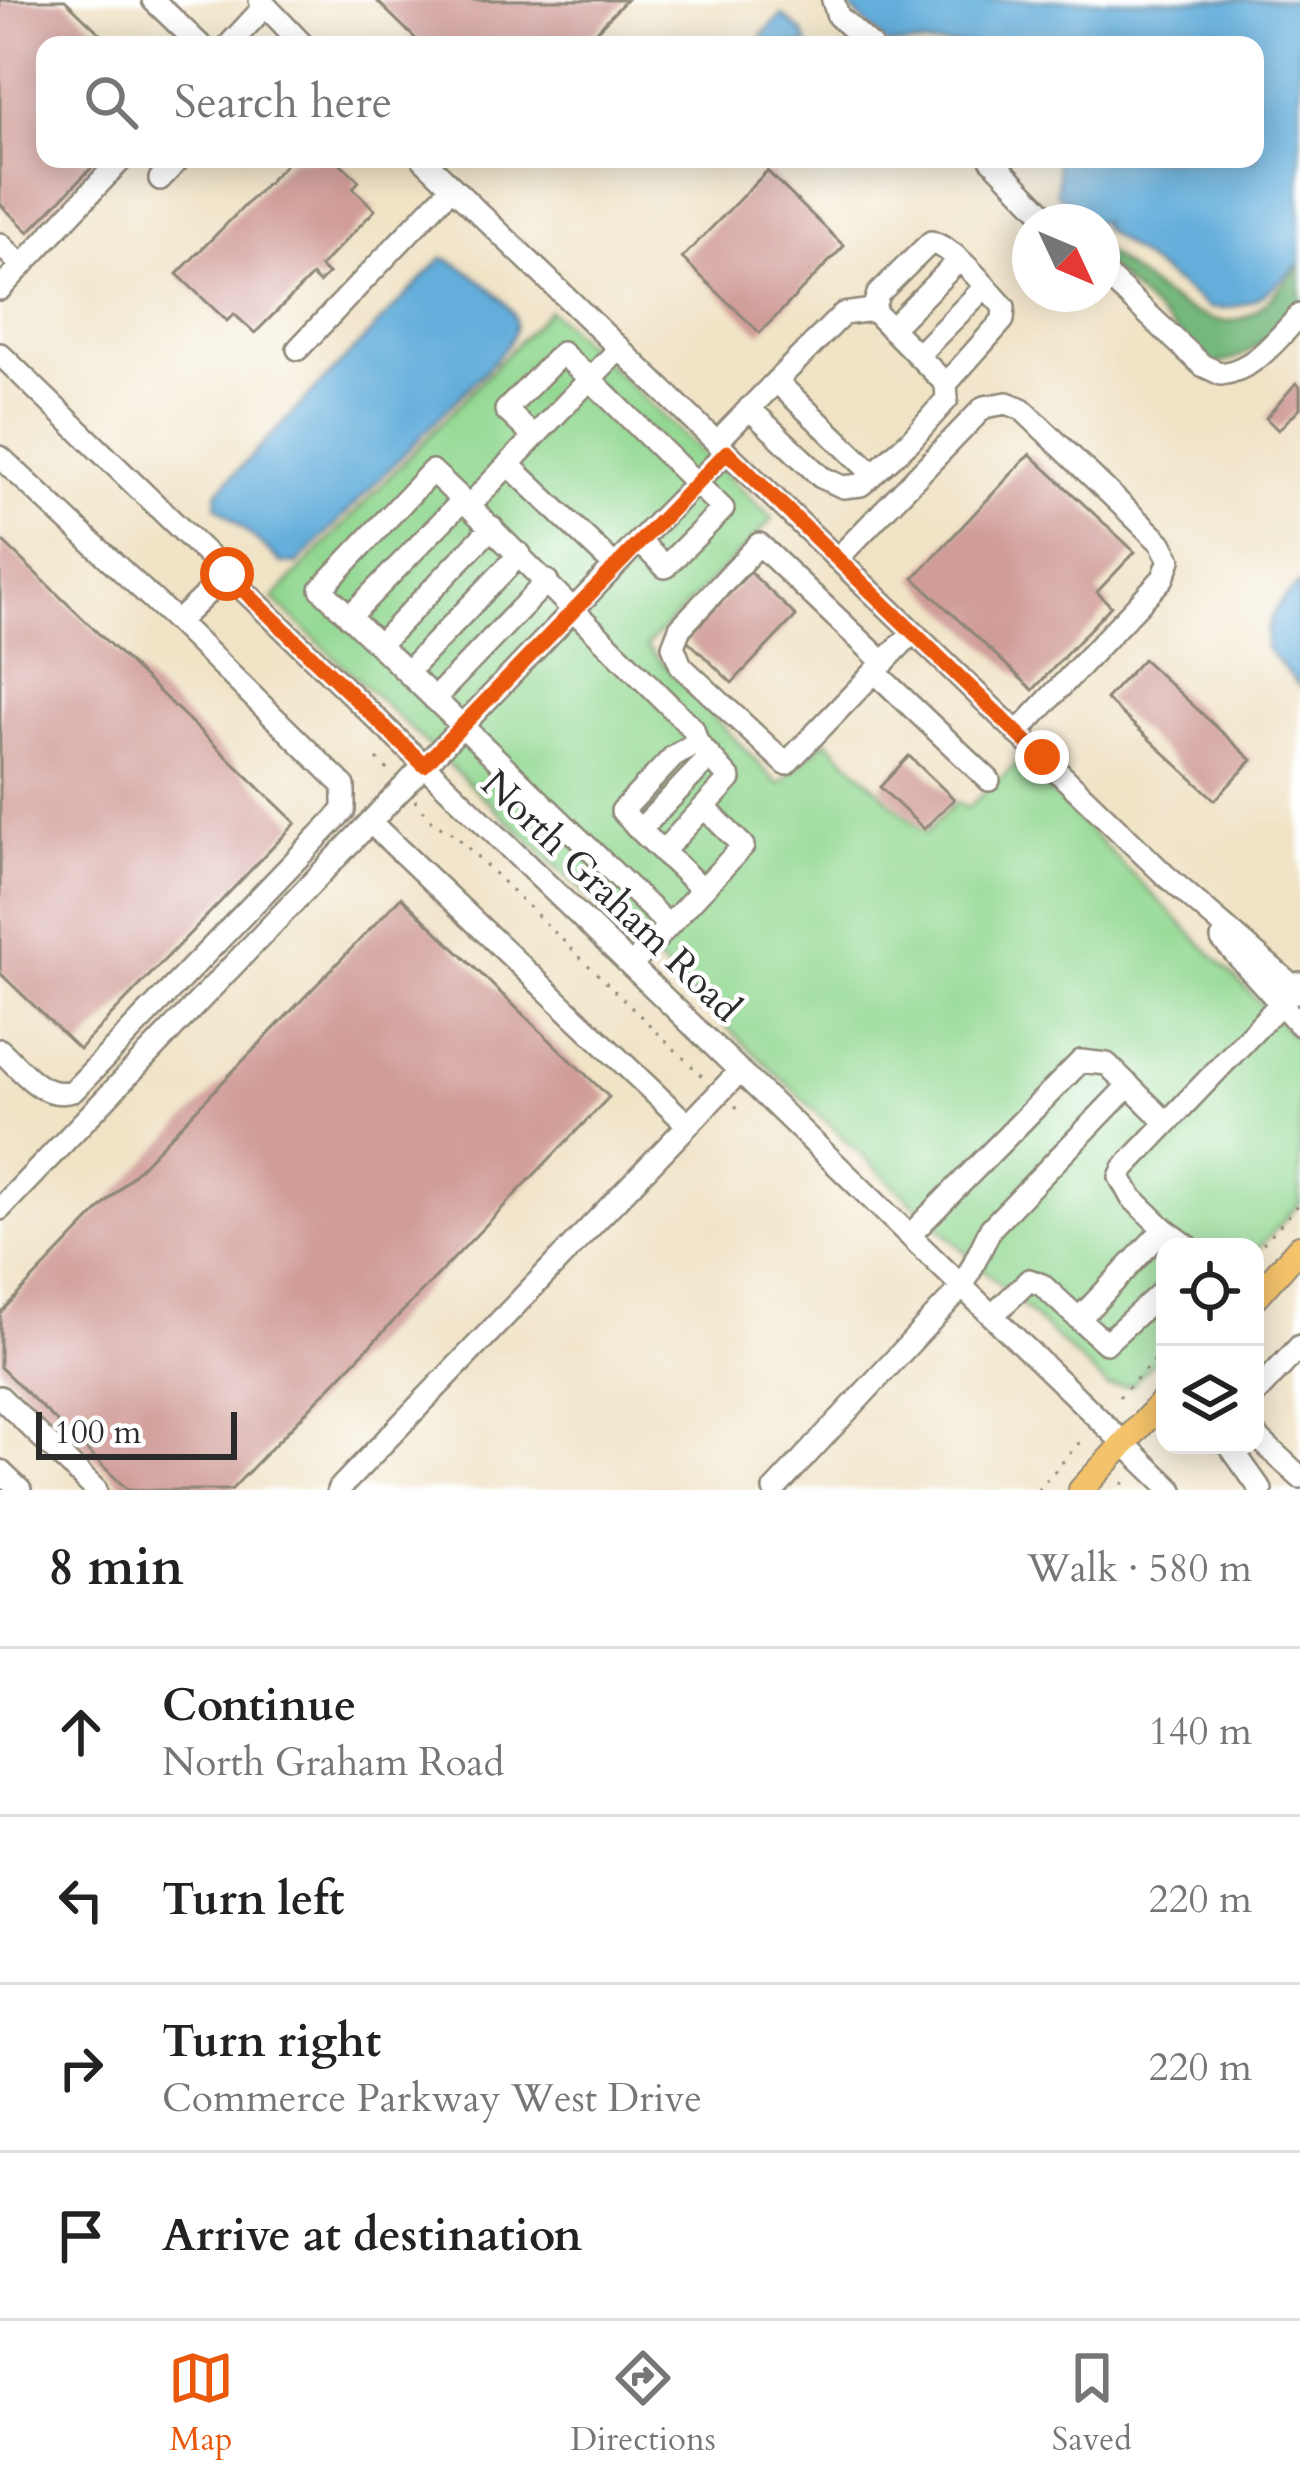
<!DOCTYPE html>
<meta charset="utf-8">
<style>
body{margin:0;font-family:Cardo,serif;background:#f6f6f6;color:#222}
.controls{position:absolute;right:36px;bottom:36px;display:grid;overflow:hidden;border-radius:24px;box-shadow:0 6px 30px #0003}
.controls button{width:108px;height:108px;display:grid;place-items:center;padding:0;border:0;border-bottom:3px solid #e0e0e0;background:#fff;color:#222;font:60px sans-serif}
.compass{position:absolute;left:1012px;top:204px;width:108px;height:108px;border-radius:50%;background:#fff;box-shadow:0 6px 30px #0003;rotate:134deg}
.scale{position:absolute;left:36px;bottom:30px;width:201px;box-sizing:border-box;padding-left:12px;border:6px solid #2b2b2b;border-top:0;font-size:33px;line-height:42px;white-space:nowrap;color:#2b2b2b;-webkit-text-stroke:9px #fff;paint-order:stroke}
.stop{position:absolute;width:36px;height:36px;margin:-27px;border:9px solid #ea580c;border-radius:50%;background:#fff}
.stop.end{background:#ea580c;border-color:#fff;box-shadow:0 3px 12px #0008}
.list{margin:0;padding:0;list-style:none}
h2{display:flex;justify-content:space-between;align-items:center;height:156px;margin:0;padding:0 48px;font-size:51px}
h2 small{font-size:39px;font-weight:400;color:#767676}
.list li{display:grid;grid-template-columns:78px 1fr auto;gap:36px;align-items:center;box-sizing:border-box;height:168px;padding:0 48px;border-top:3px solid #e0e0e0}
.list b{display:block;font-size:45px;white-space:nowrap}
.list p{margin:0;font-size:39px;white-space:nowrap;color:#767676}
.list em{font-size:39px;font-style:normal;color:#767676}
.icon{flex:none;width:66px;height:66px;fill:none;stroke:currentColor;stroke-width:2;stroke-linecap:round;stroke-linejoin:round}
.map{position:relative;flex:none;width:1300px;height:1490px;overflow:hidden}
.search{position:absolute;background:#fff;box-shadow:0 6px 30px #0003;left:36px;right:36px;top:36px;height:132px;display:flex;align-items:center;gap:30px;box-sizing:border-box;padding:0 42px;border-radius:24px;color:#767676;font-size:45px}
.sheet{height:828px;background:#fff}
nav{display:flex;justify-content:space-around;align-items:center;box-sizing:border-box;height:168px;border-top:3px solid #e0e0e0;background:#fff;font-size:33px;color:#767676}
nav a{display:grid;justify-items:center;gap:6px}
nav .on{color:#ea580c}
.map>svg:first-child{display:block}
.green{fill:#92d891;stroke:#5e825e;stroke-width:3}
.forest{fill:#75b87b;stroke:#507253;stroke-width:3}
.water{fill:#63aedb;stroke:#476c83;stroke-width:3}
.building{fill:#d09c98}
.lines{fill:none;stroke-linecap:round;stroke-linejoin:round}
.minor-casing{stroke:#8e8778;stroke-width:26}
.major-casing{stroke:#8e8778;stroke-width:28}
.path{stroke:#8e8778;stroke-width:3;stroke-dasharray:3 9;stroke-linecap:butt}
.minor{stroke:#fff;stroke-width:21}
.major{stroke:#f3c26a;stroke-width:24}
.route{stroke:#ea580c;stroke-width:15}
.labels{text-anchor:middle;dominant-baseline:central;stroke-width:9;stroke-linejoin:round;paint-order:stroke}
.street-label{font-size:39px;fill:#2b2b2b;stroke:#fff}
</style>
<div class="map">
<svg width="1300" height="1490" viewBox="0 0 1300 1490">
<rect width="100%" height="100%" fill="#fff"/>
<filter id="ink" filterUnits="userSpaceOnUse"><feTurbulence type="fractalNoise" baseFrequency=".00833" numOctaves="2"/><feDisplacementMap in="SourceGraphic" scale="24" xChannelSelector="R" yChannelSelector="G"/><feConvolveMatrix kernelMatrix="1 2 1 2 8 2 1 2 1" color-interpolation-filters="sRGB"/></filter>
<filter id="wash" filterUnits="userSpaceOnUse"><feTurbulence type="fractalNoise" baseFrequency=".004" numOctaves="4" result="noise"/><feDisplacementMap in="SourceGraphic" scale="48" xChannelSelector="R" yChannelSelector="G"/><feGaussianBlur stdDeviation="2.7" result="paint"/><feColorMatrix in="noise" values="0 0 0 0 0 0 0 0 0 0 0 0 0 0 0 0 0 1.4 0 .05"/><feComposite in="paint" operator="in"/></filter>
<g filter="url(#wash)">
<rect width="100%" height="100%" fill="#f0e3c6"/>
<path class="green" d="M 549,310 L 773,519 L 646,646 L 779,785 L 826,740 L 925,834 L 956,802 L 967,808 L 1020,761 L 1300,1043 L 1300,1203 L 1255,1252 L 1255,1247 L 1165,1247 L 1165,1349 L 1132,1385 L 1108,1387 L 273,599 Z"/>
<path class="forest" d="M 1102,249 C 1134,273 1201,335 1244,318 C 1265,309 1284,282 1300,266 L 1300,302 C 1273,330 1252,362 1211,364 L 1102,262 Z"/>
<path class="water" d="M 842,0 L 1300,0 L 1300,262 C 1274,289 1249,312 1209,308 L 1102,228 L 1102,222 L 1094,222 L 1056,193 L 1058,175 L 1055,159 L 1255,159 L 1255,45 L 888,45 Z
M 782,15 L 803,33 L 808,45 L 766,45 L 762,35 Z
M 442,258 C 460,261 511,301 515,320 C 518,336 502,351 493,362 L 297,564 L 282,563 L 216,505 L 218,491 Z
M 1300,584 L 1300,687 L 1266,648 C 1266,617 1276,603 1300,584 Z"/>
<g id="blocks">
<path class="building" d="M 0,0 L 65,0 L 112,45 L 45,45 L 45,159 L 100,159 L 29,232 L 0,204 Z
M 376,0 L 626,0 L 583,45 L 422,45 Z
M 291,159 L 336,159 L 359,181 L 353,188 L 375,210 L 320,267 L 328,274 L 319,283 L 312,276 L 255,333 L 234,314 L 227,321 L 177,274 Z
M 767,171 L 844,246 L 760,333 L 682,258 Z
M 1296,383 L 1300,387 L 1300,408 L 1278,430 L 1266,418 Z
M 1030,454 L 1135,552 L 1097,592 L 1111,606 L 1033,690 L 914,578 Z
M 0,539 L 296,823 L 79,1049 L 0,973 Z
M 750,572 L 796,616 L 732,683 L 686,639 Z
M 1143,659 L 1252,760 L 1215,800 L 1106,699 Z
M 909,756 L 954,799 L 924,829 L 880,787 Z
M 401,897 L 609,1097 L 231,1490 L 128,1490 L 0,1367 L 0,1313 Z"/>
</g>
</g>
<g filter="url(#ink)">
<use href="#blocks" fill-opacity="0" stroke="#8e8778" stroke-width="3"/>
<g class="lines">
<defs>
<path id="minor" d="M 153,0 L 200,45
M 260,0 L 303,45
M 833,0 L 838,16 L 870,45
M 229,45 L 265,6
M 423,159 L 1166,876 L 1300,992
M 991,159 L 1052,222
M 160,179 L 179,159
M 0,244 L 22,266
M 1102,271 L 1202,365 L 1221,374 C 1256,369 1276,340 1300,315
M 0,289 L 122,159
M 873,310 L 878,294 L 931,242 C 959,251 984,286 1004,307 L 1003,320 L 946,384
M 891,329 L 958,261
M 620,348 L 590,379 L 696,483 L 727,452
M 298,349 L 452,187
M 562,353 L 590,379 L 534,437 L 506,410 Z
M 0,354 L 1172,1490
M 918,355 L 985,287
M 776,381 L 873,474
M 534,437 L 469,506 L 693,729 L 697,742 L 730,779 L 704,807 L 743,846 L 631,966
M 717,442 C 758,399 801,356 843,314 L 873,310 L 946,384 L 947,399 L 910,441 L 861,485 L 843,487 L 821,477 L 749,408
M 0,457 L 177,622
M 508,464 L 615,566
M 696,483 L 723,509 L 665,567 L 639,541 Z
M 469,506 L 432,471 L 321,589 L 668,925
M 837,559 L 984,407 L 1007,403 L 1022,409 L 1161,543 L 1170,560 L 1163,578 L 1017,733
M 349,617 L 463,500
M 379,645 L 492,527
M 884,663 L 759,544 L 680,628 L 673,646 L 681,666 L 786,764 L 913,632
M 407,672 L 520,554
M 875,672 L 989,780
M 434,699 L 547,581
M 370,822 L 688,1125
M 640,830 L 622,811 L 673,757 L 697,742
M 663,851 L 704,807
M 702,889 L 640,830 L 710,757
M 1222,939 L 1300,1025
M 0,1050 C 22,1070 41,1100 73,1091 L 344,810 L 344,786 L 177,622 L 227,574
M 0,1209 L 639,541
M 1164,1229 L 1189,1247
M 910,1235 L 1081,1061 L 1107,1064 L 1167,1123
M 993,1315 L 1029,1280 L 1042,1285 L 1079,1319 L 1164,1229 L 1131,1197 L 1120,1177 L 1124,1168 L 1300,983
M 1079,1319 L 1106,1343 L 1165,1289
M 1255,1394 L 1300,1346
M 0,1397 L 96,1490
M 1255,1435 L 1300,1477
M 1229,1445 L 1261,1490
M 0,1471 L 20,1490
M 338,1490 L 740,1071
M 774,1490 L 963,1286 L 991,1228 L 1129,1085"/>
<path id="major" d="M 1255,1298 L 1300,1247
M 1081,1490 L 1165,1399"/>
</defs>
<use href="#minor" class="minor-casing"/>
<use href="#major" class="major-casing"/>
<path class="path" d="M 377,759 L 393,775
M 415,800 L 429,819 L 456,836 L 705,1079
M 735,1106 L 743,1112
M 1255,1252 L 1300,1203
M 1119,1397 L 1165,1349
M 1122,1482 L 1130,1490
M 1038,1490 L 1080,1442"/>
<use href="#minor" class="minor"/>
<use href="#major" class="major"/>
</g>
</g>
<g class="lines" filter="url(#ink)">
<path class="route" d="M 227,574 L 424,765 L 727,452 L 1042,757"/>
</g>
<g class="labels">
<g class="street-label">
<text transform="translate(611 896) rotate(44)">North Graham Road</text>
</g>
</g>
</svg>
<div class="controls">
<button><svg class="icon" aria-label="locate" viewBox="0 0 24 24"><circle cx="12" cy="12" r="6"/><path d="M12 2v4M12 18v4M2 12h4M18 12h4"/></svg></button>
<button><svg class="icon" aria-label="layers" viewBox="0 0 24 24"><path d="M12 4l9 5-9 5-9-5zM3 14l9 5 9-5"/></svg></button>
</div>
<svg class="compass" viewBox="-18 -18 36 36"><path d="M0-13l5 13h-10z" fill="#e53935"/><path d="M0 13l5-13h-10z" fill="#767676"/></svg>
<div class="scale">100 m</div>
<div class="stop" style="left:227px;top:574px"></div>
<div class="stop end" style="left:1042px;top:757px"></div>
<div class="search"><svg class="icon" aria-label="search" viewBox="0 0 24 24"><circle cx="10" cy="10" r="6"/><path d="M15 15l6 6"/></svg>Search here</div>
</div>
<section class="sheet">
<h2>8 min<small>Walk · 580 m</small></h2>
<ul class="list">
<li><svg class="icon" aria-label="ahead" viewBox="0 0 24 24"><path d="M12 20V5M6 11l6-6 6 6"/></svg><div><b>Continue</b><p>North Graham Road</p></div><em>140 m</em></li>
<li><svg class="icon" aria-label="left" viewBox="0 0 24 24"><path d="M17 20v-9H6M10 6l-5 5 5 5"/></svg><div><b>Turn left</b></div><em>220 m</em></li>
<li><svg class="icon" aria-label="right" viewBox="0 0 24 24"><path d="M7 20v-9h11M14 6l5 5-5 5"/></svg><div><b>Turn right</b><p>Commerce Parkway West Drive</p></div><em>220 m</em></li>
<li><svg class="icon" aria-label="arrive" viewBox="0 0 24 24"><path d="M6 21V4h12l-3 4 3 4H6"/></svg><div><b>Arrive at destination</b></div></li>
</ul>
</section>
<nav>
<a class="on"><svg class="icon" aria-label="map" viewBox="0 0 24 24"><path d="M3 6l6-2 6 2 6-2v14l-6 2-6-2-6 2zM9 4v14M15 6v14"/></svg>Map</a>
<a><svg class="icon" aria-label="directions" viewBox="0 0 24 24"><path d="M12 3l9 9-9 9-9-9zM9 14v-3h6M13 9l2 2-2 2"/></svg>Directions</a>
<a><svg class="icon" aria-label="saved" viewBox="0 0 24 24"><path d="M7 4h10v16l-5-4-5 4z"/></svg>Saved</a>
</nav>
